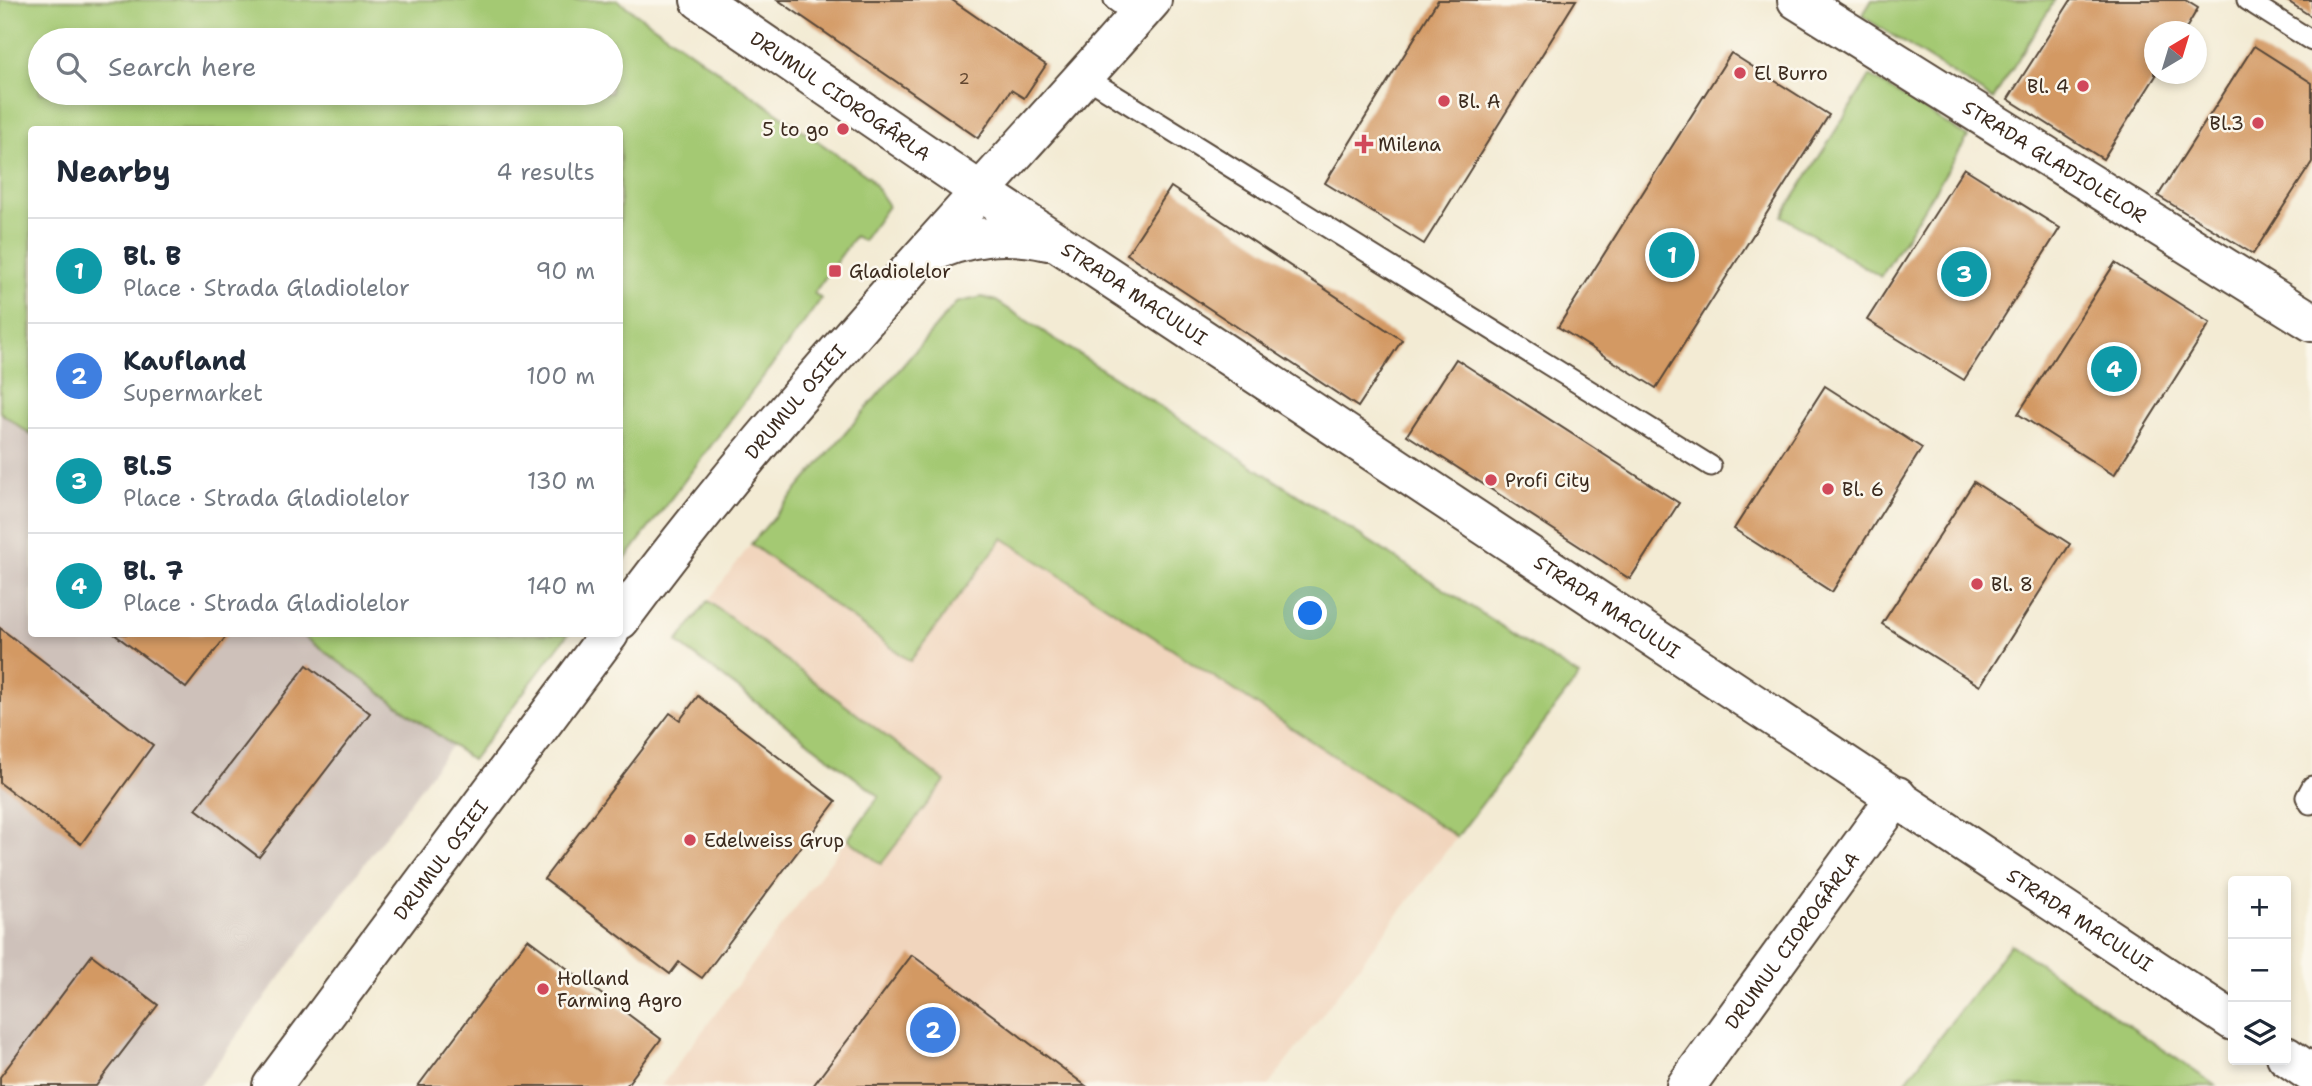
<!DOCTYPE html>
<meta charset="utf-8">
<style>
body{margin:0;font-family:"Shantell Sans",sans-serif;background:#f2f2f3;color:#1f2937}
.controls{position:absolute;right:21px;bottom:21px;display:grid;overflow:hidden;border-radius:7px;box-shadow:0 4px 10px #0003}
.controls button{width:63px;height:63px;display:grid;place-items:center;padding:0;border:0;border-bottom:2px solid #e0e1e3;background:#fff;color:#1f2937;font:35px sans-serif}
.compass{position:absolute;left:2144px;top:21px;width:63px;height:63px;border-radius:50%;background:#fff;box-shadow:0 4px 10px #0003;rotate:38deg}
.you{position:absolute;left:1311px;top:614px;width:24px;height:24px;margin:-18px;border:5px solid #fff;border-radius:50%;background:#1a73e8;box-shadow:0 0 0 10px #1a73e833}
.badge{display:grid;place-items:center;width:46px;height:46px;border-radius:50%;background:#0f766e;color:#fff;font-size:23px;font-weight:700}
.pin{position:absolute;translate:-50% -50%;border:4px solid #fff;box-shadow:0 2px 7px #0006}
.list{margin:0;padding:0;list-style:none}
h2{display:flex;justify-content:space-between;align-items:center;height:91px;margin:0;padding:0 28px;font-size:30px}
h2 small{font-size:23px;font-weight:400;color:#747a83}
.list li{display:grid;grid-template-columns:46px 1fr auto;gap:21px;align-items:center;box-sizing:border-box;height:105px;padding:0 28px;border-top:2px solid #e0e1e3}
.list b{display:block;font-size:26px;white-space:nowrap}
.list p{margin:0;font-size:23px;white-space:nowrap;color:#747a83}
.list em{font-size:23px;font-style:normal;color:#747a83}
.icon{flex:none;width:38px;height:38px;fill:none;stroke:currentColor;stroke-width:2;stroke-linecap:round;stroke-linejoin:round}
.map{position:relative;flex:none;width:2312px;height:1086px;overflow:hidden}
.search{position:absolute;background:#fff;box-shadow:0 4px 10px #0003;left:28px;top:28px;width:595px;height:77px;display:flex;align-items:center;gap:18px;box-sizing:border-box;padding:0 24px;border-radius:38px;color:#747a83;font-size:26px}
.panel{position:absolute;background:#fff;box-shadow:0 4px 10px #0003;left:28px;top:126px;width:595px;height:511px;border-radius:7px}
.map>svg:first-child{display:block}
.built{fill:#f1d5bd}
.industrial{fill:#cec1ba}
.green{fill:#a4c973;stroke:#707a48;stroke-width:2;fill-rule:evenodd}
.building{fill:#d39963}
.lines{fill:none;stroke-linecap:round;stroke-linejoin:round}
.service-casing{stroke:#574739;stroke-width:23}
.minor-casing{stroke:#574739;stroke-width:42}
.tertiary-casing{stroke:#574739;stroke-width:42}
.service{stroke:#fff;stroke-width:19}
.minor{stroke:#fff;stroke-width:38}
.tertiary{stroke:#fff;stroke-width:38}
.poi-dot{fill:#d1495b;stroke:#fbf7ec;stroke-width:2.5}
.labels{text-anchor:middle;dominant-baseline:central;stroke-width:5;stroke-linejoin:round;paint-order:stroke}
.number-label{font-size:16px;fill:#61462f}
.poi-label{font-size:19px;fill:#3b2a1e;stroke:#fbf7ec;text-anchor:start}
.street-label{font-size:19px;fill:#3b2a1e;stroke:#fbf7ec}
</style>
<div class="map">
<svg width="2312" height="1086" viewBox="0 0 2312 1086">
<rect width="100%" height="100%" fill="#fbf7ec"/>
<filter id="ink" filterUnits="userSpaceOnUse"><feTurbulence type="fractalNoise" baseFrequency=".0143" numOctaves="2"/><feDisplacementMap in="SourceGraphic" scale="14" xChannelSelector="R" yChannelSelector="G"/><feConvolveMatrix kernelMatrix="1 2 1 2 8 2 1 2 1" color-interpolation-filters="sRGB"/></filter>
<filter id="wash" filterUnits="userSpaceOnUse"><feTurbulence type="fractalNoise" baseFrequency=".00686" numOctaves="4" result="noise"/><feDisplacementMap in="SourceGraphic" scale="28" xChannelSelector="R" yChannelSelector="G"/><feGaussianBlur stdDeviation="1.57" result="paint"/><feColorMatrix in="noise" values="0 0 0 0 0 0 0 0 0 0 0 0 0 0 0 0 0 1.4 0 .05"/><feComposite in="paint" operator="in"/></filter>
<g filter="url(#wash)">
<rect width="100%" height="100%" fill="#f3ebd4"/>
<path class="built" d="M 982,297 L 996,301 L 1579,676 L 1268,1086 L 661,1086 L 879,797 L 677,642 L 751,544 L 956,303 Z"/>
<path class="industrial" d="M 0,412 L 31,435 L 32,634 L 301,634 L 452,745 L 200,1086 L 0,1086 Z"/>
<path class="green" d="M 0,0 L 617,0 L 870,178 L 888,206 L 863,241 L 855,236 L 814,293 L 821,299 L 803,324 L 620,566 L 620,130 L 32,130 L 31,435 L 0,412 ZM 40,40 L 611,40 L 611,93 L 40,93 Z
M 1872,0 L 2055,0 L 1993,99 L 1862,16 Z
M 1870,76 L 1968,137 L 1881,277 L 1782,216 Z
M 982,297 L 996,301 L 1579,676 L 1457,837 L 1003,538 L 910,661 L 751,544 L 956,303 Z
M 708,601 L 945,781 L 881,864 L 848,839 L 879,796 L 677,642 Z
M 301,634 L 568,634 L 472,760 Z
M 2011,944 L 2216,1086 L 1902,1086 Z"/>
<g id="blocks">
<path class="building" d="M 778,0 L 952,0 L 1046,65 L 1024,98 L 1011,90 L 978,138 Z
M 1438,0 L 1576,0 L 1424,244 L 1325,183 Z
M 2071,0 L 2185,0 L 2198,8 L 2184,32 L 2154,32 L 2154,74 L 2157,74 L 2103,159 L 2008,99 Z
M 2286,0 L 2312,0 L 2312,17 Z
M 2254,46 L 2312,83 L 2312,162 L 2253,254 L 2158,196 Z
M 1731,53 L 1829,115 L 1656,388 L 1558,327 Z
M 1964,168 L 2060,228 L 1964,380 L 1867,320 Z
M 1171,187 L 1402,340 L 1358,407 L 1127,254 Z
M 2115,263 L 2210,323 L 2114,475 L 2018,414 Z
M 1456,359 L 1679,503 L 1630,579 L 1407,435 Z
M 1825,386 L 1922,448 L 1832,592 L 1734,529 Z
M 1974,482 L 2070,544 L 1980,686 L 1882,624 Z
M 0,628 L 153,745 L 81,844 L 0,783 Z
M 114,634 L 228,634 L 186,688 Z
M 307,665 L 370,713 L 259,857 L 196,809 Z
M 698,696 L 836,801 L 702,978 L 679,962 L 670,974 L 544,879 L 670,713 L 680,720 Z
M 528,939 L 661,1039 L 626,1086 L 418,1086 Z
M 92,955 L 158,1005 L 96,1086 L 0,1086 L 0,1077 Z
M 912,955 L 983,1008 L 1086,1086 L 813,1086 Z"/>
</g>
</g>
<g filter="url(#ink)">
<use href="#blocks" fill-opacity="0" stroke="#574739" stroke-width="2"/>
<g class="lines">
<defs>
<path id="service" d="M 1114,0 L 1137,17
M 2247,0 L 2312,41
M 1084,76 L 1711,466
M 2310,804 L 2306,797 L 2312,786"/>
<g id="minor">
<path id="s1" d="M 1797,0 L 2312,322"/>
<path id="s2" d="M 981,192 L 2233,1021"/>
<path d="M 925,256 C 965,236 1004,231 1048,241"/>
<path d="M 2286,1056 L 2312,1074"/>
<path id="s3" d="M 1686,1086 L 1897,796"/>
</g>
<g id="tertiary">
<path id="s4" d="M 700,0 L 981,192"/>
<path id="s5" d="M 620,620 C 782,401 972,204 1152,0"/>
<path id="s6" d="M 272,1086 L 609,634"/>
</g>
</defs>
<use href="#service" class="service-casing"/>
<use href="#minor" class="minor-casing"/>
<use href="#tertiary" class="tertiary-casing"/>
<use href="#service" class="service"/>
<use href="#minor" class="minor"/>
<use href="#tertiary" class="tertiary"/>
</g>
</g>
<g class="poi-dot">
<circle cx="1740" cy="73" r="7"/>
<circle cx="2083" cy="86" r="7"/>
<circle cx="1444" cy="101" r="7"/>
<circle cx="2258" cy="123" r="7"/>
<circle cx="843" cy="129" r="7"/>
<path d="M1360.5 133.5h7v7h7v7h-7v7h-7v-7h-7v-7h7z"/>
<rect x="828" y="264" width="14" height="14" rx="3.5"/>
<circle cx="1491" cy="480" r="7"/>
<circle cx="1828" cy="489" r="7"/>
<circle cx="1977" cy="584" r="7"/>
<circle cx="690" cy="840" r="7"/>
<circle cx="543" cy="989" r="7"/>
</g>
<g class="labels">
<g class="number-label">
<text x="964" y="78">2</text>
</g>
<g class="poi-label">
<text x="1754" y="73">El Burro</text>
<text x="2069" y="86" text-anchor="end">Bl. 4</text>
<text x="1458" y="101">Bl. A</text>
<text x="2244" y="123" text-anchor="end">Bl.3</text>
<text x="829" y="129" text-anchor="end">5 to go</text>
<text x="1378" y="144">Milena</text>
<text x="849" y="271">Gladiolelor</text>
<text x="1505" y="480">Profi City</text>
<text x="1842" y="489">Bl. 6</text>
<text x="1991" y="584">Bl. 8</text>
<text x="704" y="840">Edelweiss Grup</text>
<text x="557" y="978">Holland<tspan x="557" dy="22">Farming Agro</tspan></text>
</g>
<g class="street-label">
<text stroke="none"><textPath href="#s4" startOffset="170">DRUMUL CIOROGÂRLA</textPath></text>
<text stroke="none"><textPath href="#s1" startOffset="304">STRADA GLADIOLELOR</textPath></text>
<text stroke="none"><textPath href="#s2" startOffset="184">STRADA MACULUI</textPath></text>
<text stroke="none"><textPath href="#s5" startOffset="280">DRUMUL OSIEI</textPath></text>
<text stroke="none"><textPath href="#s2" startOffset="751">STRADA MACULUI</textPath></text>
<text stroke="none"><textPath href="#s6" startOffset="282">DRUMUL OSIEI</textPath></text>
<text stroke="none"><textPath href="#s2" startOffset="1318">STRADA MACULUI</textPath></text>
<text stroke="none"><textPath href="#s3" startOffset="180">DRUMUL CIOROGÂRLA</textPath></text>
</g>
</g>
</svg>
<div class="controls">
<button>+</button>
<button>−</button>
<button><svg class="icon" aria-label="layers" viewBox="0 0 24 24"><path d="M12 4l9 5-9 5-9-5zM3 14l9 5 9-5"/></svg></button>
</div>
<svg class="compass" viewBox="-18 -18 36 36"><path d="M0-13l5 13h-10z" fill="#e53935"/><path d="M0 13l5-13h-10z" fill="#747a83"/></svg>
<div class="you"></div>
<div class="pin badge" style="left:1672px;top:255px;background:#0f9aa8">1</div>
<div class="pin badge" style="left:933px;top:1030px;background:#3f7fe0">2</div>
<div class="pin badge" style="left:1964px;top:274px;background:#0f9aa8">3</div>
<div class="pin badge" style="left:2114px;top:369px;background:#0f9aa8">4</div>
<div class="search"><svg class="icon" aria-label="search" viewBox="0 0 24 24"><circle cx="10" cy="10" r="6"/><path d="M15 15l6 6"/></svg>Search here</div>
<section class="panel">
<h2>Nearby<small>4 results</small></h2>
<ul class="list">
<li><span class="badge" style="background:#0f9aa8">1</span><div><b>Bl. B</b><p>Place · Strada Gladiolelor</p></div><em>90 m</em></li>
<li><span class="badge" style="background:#3f7fe0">2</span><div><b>Kaufland</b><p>Supermarket</p></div><em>100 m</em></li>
<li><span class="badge" style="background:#0f9aa8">3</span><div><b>Bl.5</b><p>Place · Strada Gladiolelor</p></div><em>130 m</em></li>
<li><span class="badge" style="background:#0f9aa8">4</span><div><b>Bl. 7</b><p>Place · Strada Gladiolelor</p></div><em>140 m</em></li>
</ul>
</section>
</div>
